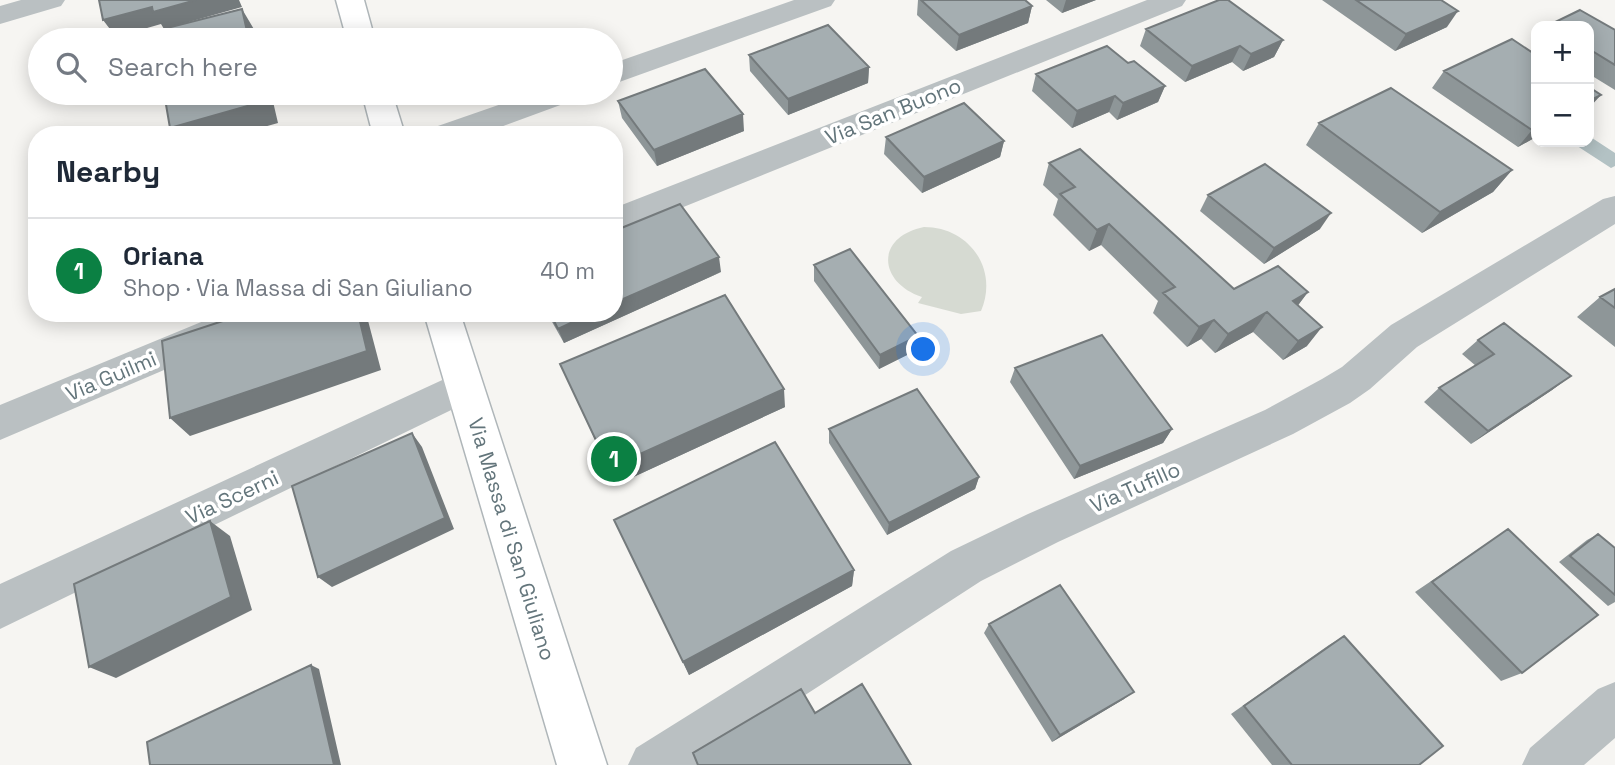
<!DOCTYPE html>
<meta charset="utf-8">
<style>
body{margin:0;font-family:"Space Grotesk",sans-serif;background:#f2f2f3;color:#1f2937}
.controls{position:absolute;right:21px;top:21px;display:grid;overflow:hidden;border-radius:14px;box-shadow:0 4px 18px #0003}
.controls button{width:63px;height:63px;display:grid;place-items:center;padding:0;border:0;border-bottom:2px solid #e0e1e3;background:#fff;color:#1f2937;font:35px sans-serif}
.you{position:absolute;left:924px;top:350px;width:24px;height:24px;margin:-18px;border:5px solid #fff;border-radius:50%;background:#1a73e8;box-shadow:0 0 0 10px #1a73e833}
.badge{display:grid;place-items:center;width:46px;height:46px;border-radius:50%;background:#0b8043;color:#fff;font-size:23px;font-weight:700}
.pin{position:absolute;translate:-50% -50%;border:4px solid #fff;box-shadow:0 2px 7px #0006}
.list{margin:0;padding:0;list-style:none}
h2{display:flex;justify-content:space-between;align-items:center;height:91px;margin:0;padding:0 28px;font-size:30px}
h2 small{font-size:23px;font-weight:400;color:#747a83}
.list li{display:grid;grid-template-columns:46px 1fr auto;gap:21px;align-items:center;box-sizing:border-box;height:105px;padding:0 28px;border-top:2px solid #e0e1e3}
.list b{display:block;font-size:26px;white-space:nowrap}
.list p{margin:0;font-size:23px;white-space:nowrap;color:#747a83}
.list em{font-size:23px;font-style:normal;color:#747a83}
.icon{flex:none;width:38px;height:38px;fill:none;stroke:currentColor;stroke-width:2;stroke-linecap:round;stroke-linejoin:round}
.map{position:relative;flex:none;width:1615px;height:765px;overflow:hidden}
.search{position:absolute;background:#fff;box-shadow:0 4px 18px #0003;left:28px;top:28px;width:595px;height:77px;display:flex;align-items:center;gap:18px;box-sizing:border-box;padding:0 24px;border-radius:38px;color:#747a83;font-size:26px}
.panel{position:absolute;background:#fff;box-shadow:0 4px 18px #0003;left:28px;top:126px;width:595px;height:196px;border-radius:28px}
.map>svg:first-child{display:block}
.green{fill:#d6dad2}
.water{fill:#b3c2c4}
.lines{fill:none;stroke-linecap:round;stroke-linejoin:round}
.secondary-casing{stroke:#afb6b9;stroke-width:3}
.street{fill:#bac0c2;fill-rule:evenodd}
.secondary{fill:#fff;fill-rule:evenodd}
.wall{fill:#8e9698}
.shaded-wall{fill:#747a7c}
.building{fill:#a5aeb1;stroke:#747a7c;stroke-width:2}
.labels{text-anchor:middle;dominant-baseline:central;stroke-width:7;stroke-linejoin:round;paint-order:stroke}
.street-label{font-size:21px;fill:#63757b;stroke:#fff}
</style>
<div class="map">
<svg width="1615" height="765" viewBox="0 0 1615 765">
<rect width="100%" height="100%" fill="#f6f5f2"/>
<path class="green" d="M 924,227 C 969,227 999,269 981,311 L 961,314 L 918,303 L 922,297 C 878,282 875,237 924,227 Z"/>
<path class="water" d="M 1589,136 L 1615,153 L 1615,166 L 1611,168 L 1571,142 L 1589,142 Z"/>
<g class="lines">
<defs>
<path id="secondary" d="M 336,0 L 364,0 L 375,40 L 347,40 Z
M 362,93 L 392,93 L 405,135 L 373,135 Z
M 424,313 L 460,313 L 607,765 L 557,765 Z"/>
</defs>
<use href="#secondary" class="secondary-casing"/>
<path class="street" d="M 21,0 L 65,0 L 61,6 L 0,24 L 0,6 Z
M 794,0 L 835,0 L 831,6 L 611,85 L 611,64 Z
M 1147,0 L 1186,0 L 1182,6 L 614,235 L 614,208 Z
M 533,93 L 578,93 L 574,100 L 479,135 L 430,135 L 435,127 Z
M 1615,196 L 1615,224 L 1417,347 L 1370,389 L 1350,403 L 1293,434 L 1058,542 L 981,581 L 697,765 L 628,765 L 636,748 L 951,551 L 1028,514 L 1265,410 L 1322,379 L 1342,367 L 1391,325 L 1603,199 Z
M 223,313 L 279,313 L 274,323 L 0,440 L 0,405 Z
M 464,370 L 478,375 L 483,386 L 478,397 L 0,629 L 0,584 Z
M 1615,682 L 1615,738 L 1584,765 L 1522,765 L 1530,748 L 1598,689 Z"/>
<use href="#secondary" class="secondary"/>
</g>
<path class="wall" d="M 918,0 L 1025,0 L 1032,6 L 1028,23 L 956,51 L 917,15 Z
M 1046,0 L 1096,0 L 1062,13 Z
M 1322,0 L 1441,0 L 1447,27 L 1395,51 Z
M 1580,10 L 1615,30 L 1615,90 L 1589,74 L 1589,26 L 1548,26 Z
M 1146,29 L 1283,40 L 1274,57 L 1243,71 L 1232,62 L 1185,82 L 1140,46 Z
M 749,55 L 869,67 L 868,83 L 788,115 L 750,71 Z
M 1536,55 L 1536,137 L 1518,147 L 1432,88 L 1444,71 Z
M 1128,63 L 1165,86 L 1158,102 L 1117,120 L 1109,112 L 1072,128 L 1032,91 L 1036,74 Z
M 618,101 L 744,131 L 657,166 L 622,118 Z
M 1319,123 L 1512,170 L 1493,192 L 1422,233 L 1306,145 Z
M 886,137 L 1004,141 L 1000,157 L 922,193 L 884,154 Z
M 1049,163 L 1234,289 L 1308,292 L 1298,305 L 1307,346 L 1283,360 L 1253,332 L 1215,353 L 1201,339 L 1187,347 L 1153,313 L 1158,301 L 1101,245 L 1089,251 L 1053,215 L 1058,199 L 1043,185 Z
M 1208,195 L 1320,229 L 1264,264 L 1200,211 Z
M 814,265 L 915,351 L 879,369 L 814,281 Z
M 721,272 L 564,343 L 547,313 L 614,313 Z
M 1615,289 L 1615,347 L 1577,317 L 1600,297 Z
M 1478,340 L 1570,376 L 1552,390 L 1471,444 L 1424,402 L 1439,388 L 1476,366 L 1462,354 Z
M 560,364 L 785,407 L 616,485 Z
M 1015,368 L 1172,429 L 1163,443 L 1074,479 L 1010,382 Z
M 829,429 L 979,477 L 975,489 L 887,535 L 829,443 Z
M 614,520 L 854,570 L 852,586 L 689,675 Z
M 1508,529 L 1522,673 L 1501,681 L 1415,592 Z
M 1598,534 L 1615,548 L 1615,602 L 1608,606 L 1559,562 L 1587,540 Z
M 989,624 L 1124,699 L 1052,742 L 984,633 Z
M 1344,636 L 1419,765 L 1272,765 L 1231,714 L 1329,645 Z"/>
<path class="shaded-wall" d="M 196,0 L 239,0 L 242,7 L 164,29 L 161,24 L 116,37 L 103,20 L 152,7 Z
M 1066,0 L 1096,0 L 1062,13 Z
M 1032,6 L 1028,23 L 956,51 L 959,35 Z
M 242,9 L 255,31 L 257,40 L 249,40 Z
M 1458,11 L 1447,27 L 1395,51 L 1406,34 Z
M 1283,40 L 1274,57 L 1243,71 L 1251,54 Z
M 1240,46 L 1232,62 L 1185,82 L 1192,66 Z
M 869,67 L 868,83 L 788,115 L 788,99 Z
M 1165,86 L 1158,102 L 1117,120 L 1123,103 Z
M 263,93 L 271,93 L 278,123 L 236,135 L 175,135 L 170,128 Z
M 1601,95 L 1589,108 L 1589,101 Z
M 1115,96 L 1109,112 L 1072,128 L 1077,111 Z
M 743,114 L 744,131 L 657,166 L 654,150 Z
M 1536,128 L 1536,137 L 1518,147 L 1532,130 Z
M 1004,141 L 1000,157 L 922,193 L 924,177 Z
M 1512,170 L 1493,192 L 1422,233 L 1440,212 Z
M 1331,213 L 1320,229 L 1264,264 L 1274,248 Z
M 1109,224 L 1101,245 L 1089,251 L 1097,230 Z
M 719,257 L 721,272 L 564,343 L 558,329 L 592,313 L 614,313 L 614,303 Z
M 1308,292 L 1293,312 L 1293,301 Z
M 1267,312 L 1253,332 L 1215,353 L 1228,334 Z
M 131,313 L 151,313 L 137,319 Z
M 358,313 L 366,313 L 381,370 L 190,436 L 170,418 Z
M 1214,320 L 1201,339 L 1187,347 L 1199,327 Z
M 1322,327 L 1307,346 L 1283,360 L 1298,341 Z
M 918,336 L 915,351 L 879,369 L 880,355 Z
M 1571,376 L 1552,390 L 1471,444 L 1488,431 Z
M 784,389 L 785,407 L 616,485 L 609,468 Z
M 1172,429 L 1163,443 L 1074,479 L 1080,466 Z
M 412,433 L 422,447 L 454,529 L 332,587 L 318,577 Z
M 979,477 L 975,489 L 887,535 L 889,523 Z
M 210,521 L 230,536 L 252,610 L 116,678 L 89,667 Z
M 854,570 L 852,586 L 689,675 L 683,662 Z
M 311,665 L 319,669 L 341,765 L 334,765 Z
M 1134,692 L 1124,699 L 1052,742 L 1060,735 Z"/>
<path class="building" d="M 99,0 L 196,0 L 153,12 L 152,7 L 103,20 Z
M 921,0 L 1025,0 L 1032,6 L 959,35 Z
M 1219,0 L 1228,0 L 1283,40 L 1251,54 L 1240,46 L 1192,66 L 1146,29 Z
M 1356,0 L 1441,0 L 1458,11 L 1406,34 Z
M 242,9 L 249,40 L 156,40 L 155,31 Z
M 1580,10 L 1615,30 L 1615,65 L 1589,49 L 1589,26 L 1551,26 L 1549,25 Z
M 828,25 L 869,67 L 788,99 L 749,55 Z
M 471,37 L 472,40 L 458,40 Z
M 1512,39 L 1536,55 L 1536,128 L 1532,130 L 1444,71 Z
M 1107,46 L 1128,63 L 1134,61 L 1165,86 L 1123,103 L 1115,96 L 1077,111 L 1036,74 Z
M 705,69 L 743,114 L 654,150 L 618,101 Z
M 1589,87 L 1601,95 L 1589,101 Z
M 1391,88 L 1512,170 L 1440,212 L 1319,123 Z
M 164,93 L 263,93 L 265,101 L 170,128 Z
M 964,103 L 1004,141 L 924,177 L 886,137 Z
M 1080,149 L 1234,289 L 1278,266 L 1308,292 L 1293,301 L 1322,327 L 1298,341 L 1267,312 L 1228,334 L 1214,320 L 1199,327 L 1163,293 L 1175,287 L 1109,224 L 1097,230 L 1060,194 L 1075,187 L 1049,163 Z
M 1265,164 L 1331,213 L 1274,248 L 1208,195 Z
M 680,204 L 719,257 L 614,303 L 614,231 Z
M 850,249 L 918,336 L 880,355 L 814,265 Z
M 1615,289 L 1615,308 L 1600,297 Z
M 725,295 L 784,389 L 609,468 L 560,364 Z
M 247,313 L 358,313 L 367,351 L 170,418 L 162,341 Z
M 550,313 L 592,313 L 558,329 Z
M 1504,323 L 1571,376 L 1488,431 L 1439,388 L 1494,354 L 1478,340 Z
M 1102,335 L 1172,429 L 1080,466 L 1015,368 Z
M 917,389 L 979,477 L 889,523 L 829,429 Z
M 412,433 L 445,518 L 318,577 L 292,486 Z
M 775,442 L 854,570 L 683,662 L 614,520 Z
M 210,521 L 231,597 L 89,667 L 74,584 Z
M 1508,529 L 1598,615 L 1522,673 L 1432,582 Z
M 1598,534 L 1615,548 L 1615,595 L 1570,556 Z
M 1060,585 L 1134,692 L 1060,735 L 989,624 Z
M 1344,636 L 1443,746 L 1419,765 L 1292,765 L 1244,706 Z
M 311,665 L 334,765 L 150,765 L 147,742 Z
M 862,684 L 911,765 L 698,765 L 693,753 L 801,689 L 815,713 Z"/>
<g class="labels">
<g class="street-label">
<text transform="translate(893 111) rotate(-22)">Via San Buono</text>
<text transform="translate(111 376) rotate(-23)">Via Guilmi</text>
<text transform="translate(1135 487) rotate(-24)">Via Tufillo</text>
<text transform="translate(232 497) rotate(-25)">Via Scerni</text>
<text transform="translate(512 539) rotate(73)">Via Massa di San Giuliano</text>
</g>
</g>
</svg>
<div class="controls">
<button>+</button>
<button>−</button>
</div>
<div class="you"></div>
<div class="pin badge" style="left:614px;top:459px">1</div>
<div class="search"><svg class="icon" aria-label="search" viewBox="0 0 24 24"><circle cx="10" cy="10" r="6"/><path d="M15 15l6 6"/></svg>Search here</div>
<section class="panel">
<h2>Nearby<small></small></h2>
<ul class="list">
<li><span class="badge">1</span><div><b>Oriana</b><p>Shop · Via Massa di San Giuliano</p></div><em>40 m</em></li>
</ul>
</section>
</div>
